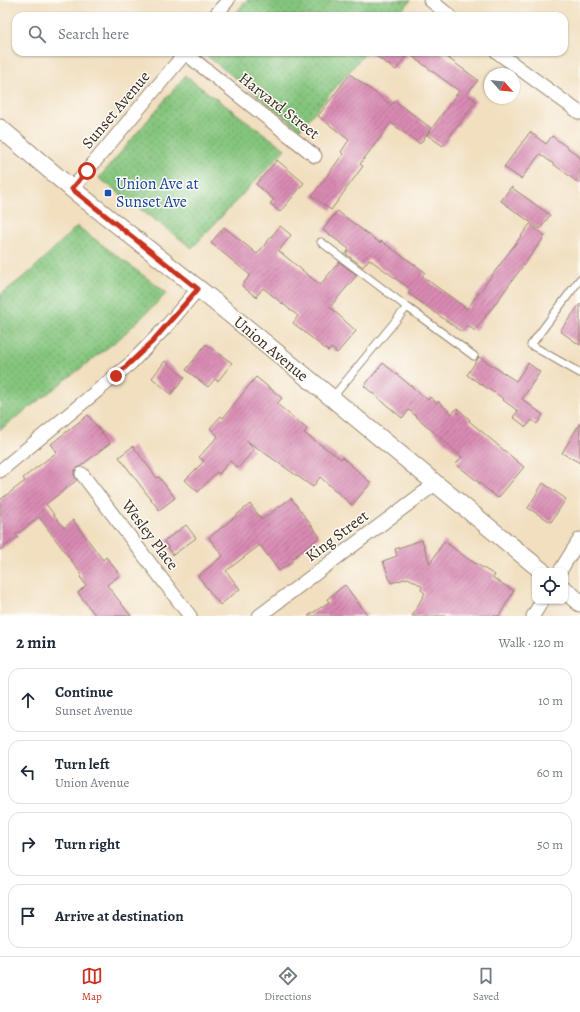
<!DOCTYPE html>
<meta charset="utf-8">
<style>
body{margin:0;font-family:Alegreya,serif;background:#f6f6f7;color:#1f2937}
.controls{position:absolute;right:12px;bottom:12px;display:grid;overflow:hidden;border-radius:8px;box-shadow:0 1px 3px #0004}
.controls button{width:36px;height:36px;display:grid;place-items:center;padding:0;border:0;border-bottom:1px solid #e0e1e3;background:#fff;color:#1f2937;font:20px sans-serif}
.compass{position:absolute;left:484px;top:68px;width:36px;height:36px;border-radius:50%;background:#fff;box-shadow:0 1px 3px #0004;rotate:117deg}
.stop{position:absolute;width:12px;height:12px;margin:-9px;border:3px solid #c8321e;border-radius:50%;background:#fff}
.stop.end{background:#c8321e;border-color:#fff;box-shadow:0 1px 4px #0008}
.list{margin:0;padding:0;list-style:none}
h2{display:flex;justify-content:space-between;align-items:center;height:52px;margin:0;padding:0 16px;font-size:17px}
h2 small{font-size:13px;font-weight:400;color:#747a83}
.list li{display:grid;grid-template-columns:26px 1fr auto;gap:12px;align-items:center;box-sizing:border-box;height:64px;margin:0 8px 8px;padding:0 8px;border:1px solid #e0e1e3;border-radius:12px}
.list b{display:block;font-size:15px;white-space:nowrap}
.list p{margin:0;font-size:13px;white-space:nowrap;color:#747a83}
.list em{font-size:13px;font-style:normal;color:#747a83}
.icon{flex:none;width:22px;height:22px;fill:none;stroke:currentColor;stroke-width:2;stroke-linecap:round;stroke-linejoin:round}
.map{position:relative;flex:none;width:580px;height:616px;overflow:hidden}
.search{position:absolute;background:#fff;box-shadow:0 1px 3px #0004;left:12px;right:12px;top:12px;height:44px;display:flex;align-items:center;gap:10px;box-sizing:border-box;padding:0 14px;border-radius:12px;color:#747a83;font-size:15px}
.sheet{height:340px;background:#fff}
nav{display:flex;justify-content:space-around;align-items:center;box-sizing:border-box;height:56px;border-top:1px solid #e0e1e3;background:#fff;font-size:11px;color:#747a83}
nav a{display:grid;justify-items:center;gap:2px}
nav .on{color:#c8321e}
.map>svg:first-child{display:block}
.grass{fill:url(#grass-dots);stroke:#60784e}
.building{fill:url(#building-hatch)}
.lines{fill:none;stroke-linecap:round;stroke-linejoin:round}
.service-casing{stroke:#96846f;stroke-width:9}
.minor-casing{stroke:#96846f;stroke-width:15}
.tertiary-casing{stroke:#96846f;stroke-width:19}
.service{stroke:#fff;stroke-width:7}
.minor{stroke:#fff;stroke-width:13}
.tertiary{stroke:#fff;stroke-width:17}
.route{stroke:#c8321e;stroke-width:5}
.transit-dot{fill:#1a4fb4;stroke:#fdfcf7;stroke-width:1.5}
.labels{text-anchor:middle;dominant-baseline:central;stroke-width:3;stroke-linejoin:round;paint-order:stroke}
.street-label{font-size:16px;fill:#3b2a1e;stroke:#fdfcf7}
.transit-label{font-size:16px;fill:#164399;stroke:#fdfcf7;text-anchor:start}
</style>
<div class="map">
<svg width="580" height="616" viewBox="0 0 580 616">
<defs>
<pattern id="grass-dots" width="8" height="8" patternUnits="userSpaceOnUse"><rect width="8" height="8" fill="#84c57d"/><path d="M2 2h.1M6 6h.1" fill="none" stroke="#6da066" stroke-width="1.8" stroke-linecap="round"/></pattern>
<pattern id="building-hatch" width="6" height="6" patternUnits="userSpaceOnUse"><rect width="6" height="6" fill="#d88ab2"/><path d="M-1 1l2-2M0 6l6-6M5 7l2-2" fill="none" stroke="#b07190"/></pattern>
</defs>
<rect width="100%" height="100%" fill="#fdfcf7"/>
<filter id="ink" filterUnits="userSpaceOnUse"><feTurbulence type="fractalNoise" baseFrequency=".025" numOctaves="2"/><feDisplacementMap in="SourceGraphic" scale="8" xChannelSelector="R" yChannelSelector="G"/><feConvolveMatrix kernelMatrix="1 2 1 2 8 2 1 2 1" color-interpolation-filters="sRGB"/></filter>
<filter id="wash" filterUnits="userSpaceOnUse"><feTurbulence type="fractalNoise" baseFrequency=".012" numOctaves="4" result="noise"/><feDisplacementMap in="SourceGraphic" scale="16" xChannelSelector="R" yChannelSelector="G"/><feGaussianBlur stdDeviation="0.9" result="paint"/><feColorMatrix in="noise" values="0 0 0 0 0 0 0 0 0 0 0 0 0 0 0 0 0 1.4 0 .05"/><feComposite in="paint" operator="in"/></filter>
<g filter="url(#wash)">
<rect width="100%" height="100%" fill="#f1dfc0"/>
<path class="grass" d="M 247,0 L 411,0 L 397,16 L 233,16 Z
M 202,52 L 366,52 L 300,129 Z
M 185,76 L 285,149 L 192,248 L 99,178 Z
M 77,226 L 167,293 L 119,339 L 0,430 L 0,295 L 30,272 Z"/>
<g id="blocks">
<path class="building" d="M 370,52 L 440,52 L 478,80 L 467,94 L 476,101 L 443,146 L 427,135 L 459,91 L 408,53 L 396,70 Z
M 350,74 L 391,105 L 395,101 L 431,128 L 420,144 L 391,123 L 360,164 L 363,166 L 331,210 L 312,196 L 343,154 L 341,152 L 349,140 L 318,116 Z
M 530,132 L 546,144 L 552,136 L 580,157 L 580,184 L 540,154 L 521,179 L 504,167 Z
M 277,160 L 304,183 L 280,212 L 270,203 L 274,200 L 256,184 Z
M 511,187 L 550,215 L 540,229 L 501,201 Z
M 337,211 L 380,243 L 381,241 L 425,272 L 422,276 L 467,309 L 530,224 L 545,236 L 475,331 L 467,325 L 462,332 L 408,293 L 410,289 L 369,259 L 363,267 L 346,254 L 349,249 L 323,230 Z
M 280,226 L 291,235 L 279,251 L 320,285 L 339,262 L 357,275 L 330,307 L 356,331 L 337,353 L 331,348 L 328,351 L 293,323 L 298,316 L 263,288 L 256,297 L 242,286 L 250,275 L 211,243 L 224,227 L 257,254 Z
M 580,304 L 580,345 L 560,331 Z
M 206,344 L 232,363 L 218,381 L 215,379 L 208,387 L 186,370 Z
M 479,357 L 516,381 L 528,363 L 540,372 L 522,399 L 543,415 L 537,424 L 532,420 L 526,427 L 513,417 L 518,411 L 503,400 L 504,399 L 467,375 Z
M 165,361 L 185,378 L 171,394 L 152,378 Z
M 383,363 L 428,400 L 430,397 L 437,403 L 438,401 L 452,414 L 457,408 L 470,420 L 469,421 L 524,467 L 498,498 L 456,464 L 462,457 L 409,410 L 402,418 L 364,386 Z
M 256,377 L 282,398 L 277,404 L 307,429 L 304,433 L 341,459 L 342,457 L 371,483 L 352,505 L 320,477 L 313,487 L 246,440 L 254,450 L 238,468 L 230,461 L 219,474 L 217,472 L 198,492 L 185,480 L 204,461 L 199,457 L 218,436 L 210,428 L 221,416 L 223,418 Z
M 88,415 L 110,443 L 74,471 L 74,475 L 77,480 L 46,504 L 64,528 L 73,520 L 103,560 L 106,557 L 120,575 L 107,585 L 131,616 L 96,616 L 78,593 L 86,585 L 80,577 L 82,575 L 39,517 L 16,535 L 18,537 L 0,550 L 0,500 L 25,481 L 23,478 L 57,452 L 51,444 Z
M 580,423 L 580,463 L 562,453 Z
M 133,446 L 157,478 L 159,477 L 175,498 L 159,510 L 119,457 Z
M 543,483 L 566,499 L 551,522 L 528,508 Z
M 291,498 L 320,537 L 292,559 L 293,561 L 279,571 L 260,545 L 226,571 L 240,589 L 220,605 L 198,576 L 223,556 L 209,538 L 250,504 L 262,520 Z
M 186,525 L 196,538 L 173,555 L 164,541 Z
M 422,540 L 430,564 L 444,541 L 468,559 L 495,575 L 493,578 L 514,591 L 499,616 L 412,616 L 425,593 L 421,590 L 422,586 L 408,578 L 391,583 L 383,561 L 397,556 L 395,549 Z
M 345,585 L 368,616 L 308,616 L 329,602 L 327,599 Z"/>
</g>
</g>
<g filter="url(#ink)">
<use href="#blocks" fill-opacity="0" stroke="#96846f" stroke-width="1"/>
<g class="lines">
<defs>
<path id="service" d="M 321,242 L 407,307
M 580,279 L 531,345 L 580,373
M 332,398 L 407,307 L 474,356"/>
<path id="minor" d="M 430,0 L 450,16
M 215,16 L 228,0
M 497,52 L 580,113
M 185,53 L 315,156
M 72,189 L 186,52
M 0,471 L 131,363 L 164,329 L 198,289
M 82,474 L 190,616
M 560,571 L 580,539
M 259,616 L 435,484
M 533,616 L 542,601"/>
<path id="tertiary" d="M 0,128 L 72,189 L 214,301 L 542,571
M 565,590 L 580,603"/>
</defs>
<use href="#service" class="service-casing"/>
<use href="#minor" class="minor-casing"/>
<use href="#tertiary" class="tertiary-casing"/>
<use href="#service" class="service"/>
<use href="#minor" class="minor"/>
<use href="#tertiary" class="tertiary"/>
</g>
</g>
<g class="lines" filter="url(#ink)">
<path class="route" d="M 87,171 L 72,189 L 198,289 L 151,343 L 116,376"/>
</g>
<rect class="transit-dot" x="104" y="189" width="8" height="8" rx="2"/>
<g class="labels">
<g class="street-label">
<text transform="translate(279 106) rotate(38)">Harvard Street</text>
<text transform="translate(116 110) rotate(-50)">Sunset Avenue</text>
<text transform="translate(271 349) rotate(40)">Union Avenue</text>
<text transform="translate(150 535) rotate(53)">Wesley Place</text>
<text transform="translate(337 536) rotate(-37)">King Street</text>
</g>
<g class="transit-label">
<text x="116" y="184">Union Ave at<tspan x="116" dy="18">Sunset Ave</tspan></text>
</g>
</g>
</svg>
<div class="controls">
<button><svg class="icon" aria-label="locate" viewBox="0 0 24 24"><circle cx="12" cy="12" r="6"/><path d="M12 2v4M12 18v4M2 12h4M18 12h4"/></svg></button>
</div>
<svg class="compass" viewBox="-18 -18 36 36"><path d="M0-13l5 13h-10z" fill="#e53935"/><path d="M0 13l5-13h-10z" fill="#747a83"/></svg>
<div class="stop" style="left:87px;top:171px"></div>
<div class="stop end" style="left:116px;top:376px"></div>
<div class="search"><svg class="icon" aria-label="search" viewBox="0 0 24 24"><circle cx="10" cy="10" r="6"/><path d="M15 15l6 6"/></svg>Search here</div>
</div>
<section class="sheet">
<h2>2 min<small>Walk · 120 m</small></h2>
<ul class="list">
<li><svg class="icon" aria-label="ahead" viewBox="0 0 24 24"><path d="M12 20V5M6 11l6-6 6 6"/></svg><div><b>Continue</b><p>Sunset Avenue</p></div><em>10 m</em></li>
<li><svg class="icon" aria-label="left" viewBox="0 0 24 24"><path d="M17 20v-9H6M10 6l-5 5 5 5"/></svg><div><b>Turn left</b><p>Union Avenue</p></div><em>60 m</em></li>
<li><svg class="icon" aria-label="right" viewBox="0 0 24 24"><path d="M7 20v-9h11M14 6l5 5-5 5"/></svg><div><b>Turn right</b></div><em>50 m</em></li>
<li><svg class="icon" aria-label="arrive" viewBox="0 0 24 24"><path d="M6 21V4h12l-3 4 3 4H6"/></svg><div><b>Arrive at destination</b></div></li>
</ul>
</section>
<nav>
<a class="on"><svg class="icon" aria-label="map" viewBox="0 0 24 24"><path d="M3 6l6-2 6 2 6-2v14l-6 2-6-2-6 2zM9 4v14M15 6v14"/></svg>Map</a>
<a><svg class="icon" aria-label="directions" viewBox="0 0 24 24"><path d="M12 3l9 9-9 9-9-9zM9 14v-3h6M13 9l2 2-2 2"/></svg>Directions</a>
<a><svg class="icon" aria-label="saved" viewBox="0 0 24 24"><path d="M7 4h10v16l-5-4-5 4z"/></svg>Saved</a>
</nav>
